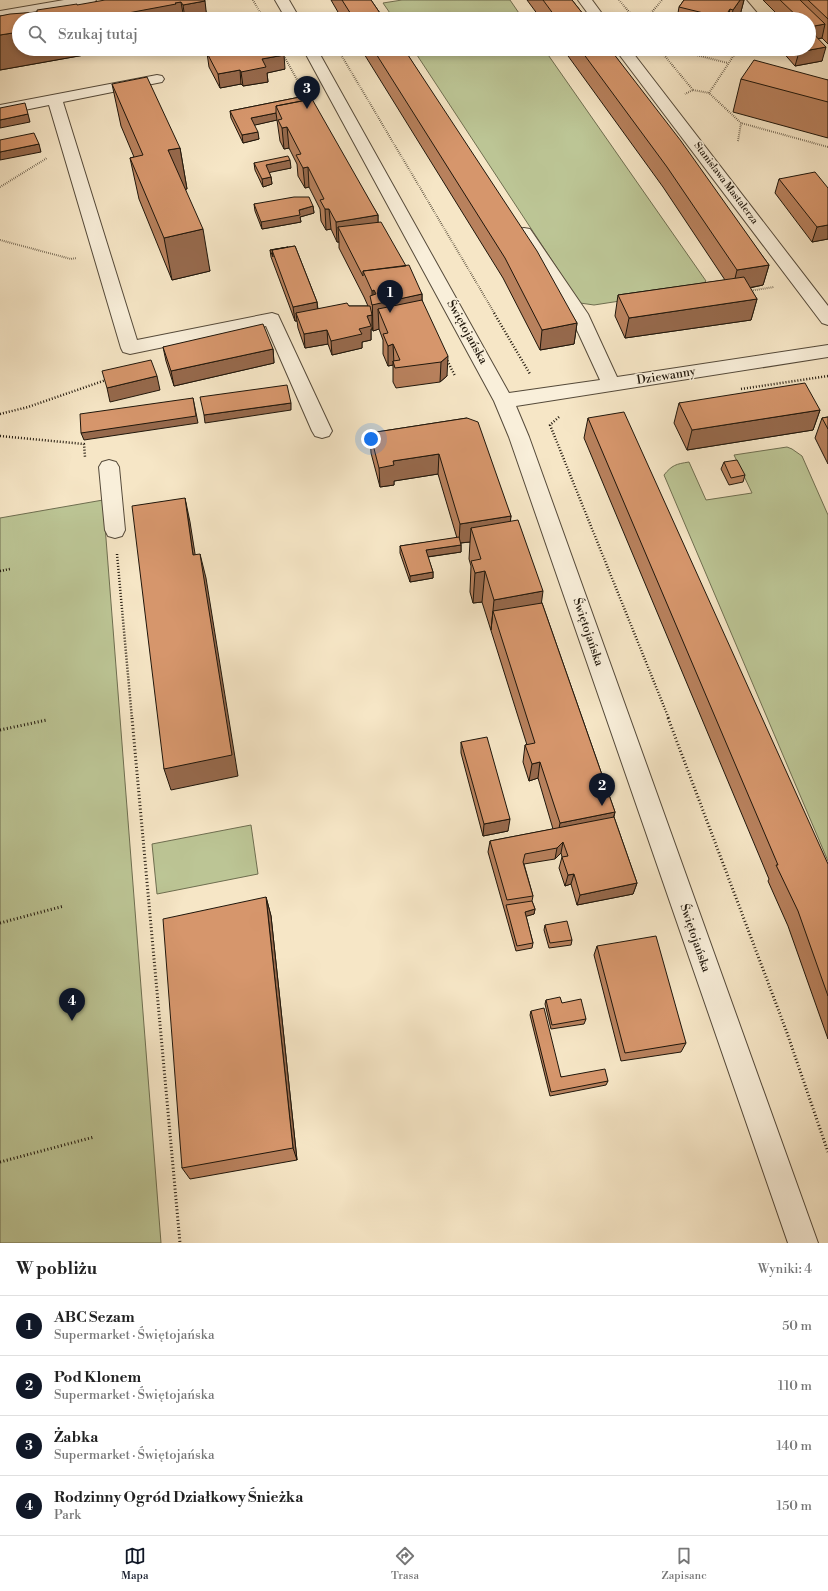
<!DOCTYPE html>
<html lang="pl">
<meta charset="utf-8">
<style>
body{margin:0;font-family:"Libre Bodoni",serif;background:#f6f6f6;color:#222}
.you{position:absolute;left:371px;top:439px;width:14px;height:14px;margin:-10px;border:3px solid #fff;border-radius:50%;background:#1a73e8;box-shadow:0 0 0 6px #1a73e833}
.badge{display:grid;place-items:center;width:26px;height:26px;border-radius:50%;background:#111827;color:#fff;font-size:13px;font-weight:700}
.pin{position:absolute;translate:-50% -33px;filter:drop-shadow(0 1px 2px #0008)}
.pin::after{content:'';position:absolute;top:21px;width:14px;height:12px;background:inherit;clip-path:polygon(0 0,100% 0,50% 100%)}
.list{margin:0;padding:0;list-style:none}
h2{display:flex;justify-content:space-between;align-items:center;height:52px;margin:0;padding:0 16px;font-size:17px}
h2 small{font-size:13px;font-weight:400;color:#767676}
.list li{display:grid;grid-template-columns:26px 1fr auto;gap:12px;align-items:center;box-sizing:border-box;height:60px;padding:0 16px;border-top:1px solid #e0e0e0}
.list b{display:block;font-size:15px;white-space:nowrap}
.list p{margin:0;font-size:13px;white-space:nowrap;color:#767676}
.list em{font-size:13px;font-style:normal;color:#767676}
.icon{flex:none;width:22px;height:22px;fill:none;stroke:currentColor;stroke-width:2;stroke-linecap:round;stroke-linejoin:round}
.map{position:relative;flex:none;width:828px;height:1243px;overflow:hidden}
.search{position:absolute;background:#fff;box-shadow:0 2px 6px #0003;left:12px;right:12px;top:12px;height:44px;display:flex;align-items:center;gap:10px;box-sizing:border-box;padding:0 14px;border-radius:22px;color:#767676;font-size:15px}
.sheet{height:292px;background:#fff}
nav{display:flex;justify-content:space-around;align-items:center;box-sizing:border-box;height:56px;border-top:1px solid #e0e0e0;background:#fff;font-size:11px;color:#767676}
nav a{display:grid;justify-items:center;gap:2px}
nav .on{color:#111827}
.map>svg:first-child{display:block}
.green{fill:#bcc595;stroke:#6e6e50}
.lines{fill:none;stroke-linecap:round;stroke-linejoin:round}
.minor-casing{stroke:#554a3a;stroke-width:2}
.path-far2{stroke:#1f160b;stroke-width:2;stroke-dasharray:0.5 1.5;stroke-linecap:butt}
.path-far1{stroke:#1f160b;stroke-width:2.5;stroke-dasharray:1 2;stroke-linecap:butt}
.path{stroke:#1f160b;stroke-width:3;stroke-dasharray:1 2.5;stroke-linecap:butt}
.minor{fill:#f9efda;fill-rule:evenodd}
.wall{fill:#b8815d;stroke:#1f160b}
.shaded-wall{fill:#96694c;stroke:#1f160b}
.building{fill:#d6966c;stroke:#1f160b}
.labels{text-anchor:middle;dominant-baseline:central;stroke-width:3;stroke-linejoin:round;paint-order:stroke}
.far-street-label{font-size:10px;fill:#1f160b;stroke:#f9efda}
.street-label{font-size:12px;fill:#1f160b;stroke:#f9efda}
</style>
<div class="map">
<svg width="828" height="1243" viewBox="0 0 828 1243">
<rect width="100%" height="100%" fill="#f6e6c6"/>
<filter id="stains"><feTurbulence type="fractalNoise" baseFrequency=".005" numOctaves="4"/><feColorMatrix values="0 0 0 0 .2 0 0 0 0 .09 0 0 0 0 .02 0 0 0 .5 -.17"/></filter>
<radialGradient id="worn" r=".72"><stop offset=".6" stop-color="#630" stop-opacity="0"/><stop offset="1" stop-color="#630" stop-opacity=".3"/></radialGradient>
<path class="green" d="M 402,0 L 510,0 L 523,19 L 394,19 L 383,3 Z
M 413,49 L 544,49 L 706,281 L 698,288 L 685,291 L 594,305 L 580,303 Z
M 787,447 L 792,449 L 802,456 L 828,515 L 828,861 L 664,475 C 672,465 676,464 689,462 L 706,500 L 752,493 L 734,455 Z
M 103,500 L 161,1243 L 0,1243 L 0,518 Z
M 251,825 L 258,874 L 157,894 L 152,844 Z"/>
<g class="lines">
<defs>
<path id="minor" d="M 64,0 L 96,0 L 94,3 L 89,4 L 0,19 L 0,11 Z
M 275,0 L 289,0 L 300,19 L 286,19 Z
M 578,0 L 592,0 L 606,19 L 592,19 Z
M 731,0 L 746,0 L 762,19 L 747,19 Z
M 303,49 L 317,49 L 509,393 L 600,380 L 570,315 L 516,233 L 518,229 L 524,228 L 530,229 L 588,314 L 617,377 L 828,345 L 828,357 L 516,406 L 529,437 L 818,1243 L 788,1243 L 509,437 L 494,401 Z
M 615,49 L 630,49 L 828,306 L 828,325 L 822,323 Z
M 157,75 L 162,76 L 164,79 L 162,82 L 63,102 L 137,340 L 272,313 L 278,315 L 332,431 L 329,436 L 322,438 L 315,436 L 312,431 L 266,326 L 130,354 L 123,352 L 121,348 L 49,105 L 0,115 L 0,105 Z
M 109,460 L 116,462 L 119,467 L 125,530 L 122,536 L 115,538 L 108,536 L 105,530 L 99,467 L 102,462 Z"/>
</defs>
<use href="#minor" class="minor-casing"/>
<path class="path-far2" d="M 253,0 L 264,19
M 619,0 L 635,19
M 201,1 L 207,0
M 316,13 L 320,19
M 646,19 L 662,0
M 280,49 L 310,103
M 659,49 L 693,90 L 685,94
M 672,49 L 728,63
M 738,49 L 709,93 L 741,123 L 828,147
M 340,53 L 495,314
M 693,90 L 709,93
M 738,141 L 741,123
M 0,187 L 47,158
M 0,240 L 71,259 L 77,258
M 749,291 L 774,287"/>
<path class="path-far1" d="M 494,313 L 530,374
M 446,358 L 455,376
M 741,389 L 828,376
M 0,414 L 28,407 L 106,380
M 559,417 L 550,425 L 669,719
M 0,436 L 84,444 L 85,457
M 117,554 L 132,719
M 0,571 L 10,569"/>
<path class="path" d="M 132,718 L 180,1243
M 668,718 L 786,1030 L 828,1152
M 0,730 L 47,720
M 0,923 L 64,906
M 0,1162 L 94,1137"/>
<use href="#minor" class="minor"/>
</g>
<path class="wall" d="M 204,0 L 207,19 L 19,19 L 118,49 L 0,70 L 0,16 L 37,12 Z
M 331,0 L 371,0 L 384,19 L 342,19 Z
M 527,0 L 572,0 L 587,19 L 541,19 Z
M 684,0 L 744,0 L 739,19 L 677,19 L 679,7 Z
M 763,0 L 828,0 L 828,44 L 822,38 L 818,39 L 822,61 L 795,66 L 780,49 L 809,49 L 809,19 L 782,19 Z
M 361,49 L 404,49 L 577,323 L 574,344 L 540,350 L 503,278 Z
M 563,49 L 610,49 L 769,265 L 763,285 L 750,288 L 757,299 L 751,320 L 625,338 L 615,316 L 618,295 L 725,280 L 663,187 Z
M 710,49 L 719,49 L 717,51 Z
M 207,53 L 285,69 L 267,73 L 268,82 L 243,86 L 241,84 L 220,88 L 209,67 Z
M 741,79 L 828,80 L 828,138 L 733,112 Z
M 112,84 L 180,148 L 187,189 L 185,189 L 210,271 L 172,280 L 139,199 L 130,158 L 134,157 L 121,126 Z
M 305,96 L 378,215 L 378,222 L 422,294 L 422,300 L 447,376 L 440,382 L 396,388 L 393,382 L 393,365 L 388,366 L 383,354 L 383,340 L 379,329 L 373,331 L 372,327 L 372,329 L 371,329 L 371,340 L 362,342 L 362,348 L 332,355 L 328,344 L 305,348 L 298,328 L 297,321 L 295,321 L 271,257 L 270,250 L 295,246 L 317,302 L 318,309 L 349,306 L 368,306 L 364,297 L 339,248 L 339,242 L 337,242 L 331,229 L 326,230 L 321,221 L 320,209 L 309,187 L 305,188 L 298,176 L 297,164 L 289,148 L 284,149 L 280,141 L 277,120 L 254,125 L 259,139 L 243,143 L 231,118 L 230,111 Z
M 254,163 L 291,168 L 269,172 L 271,177 L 272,184 L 263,187 L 255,170 Z
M 779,179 L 828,188 L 828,239 L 812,242 L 775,193 Z
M 254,204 L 313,206 L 314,213 L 300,217 L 301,222 L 262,229 L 255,211 Z
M 163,347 L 273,349 L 274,363 L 174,386 L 166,361 Z
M 679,403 L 820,410 L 813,430 L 687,450 L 674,423 Z
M 828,417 L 828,464 L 815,438 L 822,418 Z
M 467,418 L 511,516 L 510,521 L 542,603 L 615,812 L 614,817 L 637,883 L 633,894 L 577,905 L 571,884 L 565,886 L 559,868 L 562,857 L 561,853 L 555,859 L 524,864 L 533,896 L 532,901 L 535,909 L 534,914 L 526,916 L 533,943 L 532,948 L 516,951 L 488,852 L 490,841 L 553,829 L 538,778 L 529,781 L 523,762 L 525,745 L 527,745 L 482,602 L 473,603 L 470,592 L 471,566 L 469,559 L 470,542 L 461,543 L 461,552 L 428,557 L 433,572 L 433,578 L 410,582 L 400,553 L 400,546 L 457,538 L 438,474 L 394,481 L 394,485 L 380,487 L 371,453 L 370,433 Z
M 588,418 L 828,864 L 828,1039 L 788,926 L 768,881 L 769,879 L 584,438 Z
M 724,462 L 745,475 L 743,482 L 729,485 L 721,469 Z
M 461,742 L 508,831 L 483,836 L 461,753 Z
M 266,897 L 271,916 L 297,1160 L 190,1179 L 182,1168 Z
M 545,925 L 572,940 L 571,945 L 549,948 L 544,930 Z
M 597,946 L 686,1043 L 681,1052 L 621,1061 L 594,955 Z
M 546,1000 L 562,1003 L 586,1019 L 584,1024 L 551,1029 L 545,1004 Z
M 531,1011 L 561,1077 L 608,1081 L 606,1085 L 550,1096 L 530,1015 Z"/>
<path class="shaded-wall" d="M 740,0 L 744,0 L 739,19 L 731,19 L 733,10 Z
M 205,1 L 207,19 L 185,19 L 183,5 Z
M 181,2 L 184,19 L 96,19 L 175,3 Z
M 730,9 L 728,19 L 724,19 L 724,18 Z
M 825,24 L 822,38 L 809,40 L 809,27 Z
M 19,32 L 19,49 L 118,49 L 0,70 L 0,35 Z
M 826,47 L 822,61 L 795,66 L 799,52 Z
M 284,55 L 285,69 L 267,73 L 268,82 L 243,86 L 241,72 L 262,59 Z
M 240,70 L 241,84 L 220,88 L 218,74 Z
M 276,113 L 277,120 L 251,126 L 251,118 Z
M 28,114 L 30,122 L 0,128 L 0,120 Z
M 287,127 L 289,148 L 284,149 L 282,128 Z
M 258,132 L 259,139 L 243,143 L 242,135 Z
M 39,144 L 41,152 L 0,160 L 0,152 Z
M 180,148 L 187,189 L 175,192 L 168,150 Z
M 290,160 L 291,168 L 267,173 L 266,165 Z
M 308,167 L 309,187 L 305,188 L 303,168 Z
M 271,177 L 272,184 L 263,187 L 262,179 Z
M 313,206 L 314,213 L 300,217 L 301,222 L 262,229 L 261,222 Z
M 325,209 L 329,209 L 331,229 L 326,230 Z
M 378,215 L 378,236 L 338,227 L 339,242 L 337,242 L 336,222 Z
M 828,225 L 828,239 L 812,242 L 817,227 Z
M 203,229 L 210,271 L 172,280 L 164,238 Z
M 769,265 L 763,285 L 732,291 L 737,270 Z
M 374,290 L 374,304 L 422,294 L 422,320 L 378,309 L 379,329 L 373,331 L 372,291 Z
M 757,299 L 751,320 L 625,338 L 629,318 Z
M 317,302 L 318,316 L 296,313 L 297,321 L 295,321 L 293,307 Z
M 372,315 L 372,329 L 371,329 L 371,340 L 362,342 L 362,348 L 332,355 L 331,341 L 359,329 L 367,316 Z
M 577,323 L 574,344 L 540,350 L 542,330 Z
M 327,330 L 328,344 L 305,348 L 304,334 Z
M 393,344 L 394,364 L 393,361 L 393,365 L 388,366 L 388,346 Z
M 273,349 L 274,363 L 174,386 L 171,371 Z
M 448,356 L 447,376 L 440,382 L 441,362 Z
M 157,376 L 160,390 L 110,402 L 107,388 Z
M 193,398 L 198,423 L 84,440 L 81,433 Z
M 291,403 L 291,410 L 205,423 L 204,415 Z
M 820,410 L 813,430 L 687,450 L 692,430 Z
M 439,454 L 438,474 L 394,481 L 394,485 L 380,487 L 379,468 L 393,461 Z
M 185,498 L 190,522 L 199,579 L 193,555 Z
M 511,516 L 509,535 L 471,528 L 470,542 L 459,543 L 460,524 Z
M 461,545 L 461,552 L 426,557 L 426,550 Z
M 200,554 L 206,578 L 238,776 L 171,790 L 164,769 Z
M 485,571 L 482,602 L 473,603 L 475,573 Z
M 433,572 L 433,578 L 410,582 L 410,576 Z
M 543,591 L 539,621 L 493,611 L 491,630 L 494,600 Z
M 540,762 L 538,778 L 529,781 L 532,764 Z
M 615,812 L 610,828 L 557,839 L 560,823 Z
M 510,819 L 508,831 L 483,836 L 484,824 Z
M 563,842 L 561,853 L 555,859 L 557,848 Z
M 574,874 L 571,884 L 565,886 L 568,875 Z
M 637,883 L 633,894 L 577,905 L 580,895 Z
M 266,897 L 271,916 L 297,1160 L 293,1148 Z
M 535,909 L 534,914 L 524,917 L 525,912 Z"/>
<path class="building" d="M 105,0 L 204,0 L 205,1 L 183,5 L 181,2 L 175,3 L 176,4 L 96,19 L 19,19 L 19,32 L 0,35 L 0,16 L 10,14 L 37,12 L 37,10 L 77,4 L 77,5 Z
M 342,0 L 371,0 L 384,19 L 354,19 Z
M 543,0 L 572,0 L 587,19 L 557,19 Z
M 684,0 L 740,0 L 733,10 L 730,9 L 724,18 L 679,7 Z
M 780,0 L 800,0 L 825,24 L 809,27 L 809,19 L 800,19 Z
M 808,0 L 828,0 L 828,19 Z
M 247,14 L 249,19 L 234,19 L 233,16 Z
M 809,29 L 826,47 L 799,52 L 796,49 L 809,49 Z
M 227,49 L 281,49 L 284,55 L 262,59 L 266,67 L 241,72 L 240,70 L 218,74 L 207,53 Z
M 373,49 L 404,49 L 537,251 L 577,323 L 542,330 L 505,258 Z
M 580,49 L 610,49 L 681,141 L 769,265 L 737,270 L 667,167 Z
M 754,60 L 828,80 L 828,102 L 741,79 Z
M 147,77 L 180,148 L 168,150 L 203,229 L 164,238 L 130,158 L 143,155 L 112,84 Z
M 305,96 L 307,100 L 276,106 L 276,113 L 251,118 L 258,132 L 242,135 L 230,111 Z
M 312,99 L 378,215 L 336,222 L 329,209 L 325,209 L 320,200 L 324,199 L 308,167 L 303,168 L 296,155 L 301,154 L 287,127 L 282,128 L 278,120 L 282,119 L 276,106 Z
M 25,103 L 28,114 L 0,120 L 0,108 Z
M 34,133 L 39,144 L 0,152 L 0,140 Z
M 288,156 L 290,160 L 266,165 L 271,177 L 262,179 L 254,163 Z
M 815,172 L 828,188 L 828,225 L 817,227 L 779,179 Z
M 294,197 L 309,197 L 313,206 L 299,210 L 300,215 L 261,222 L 254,204 Z
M 381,222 L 406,266 L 363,271 L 363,276 L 338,227 Z
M 295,246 L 317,302 L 293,307 L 272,250 Z
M 288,247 L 272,250 L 273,257 L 270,250 Z
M 409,265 L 422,294 L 372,305 L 370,296 L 376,294 L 374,290 L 372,291 L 363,271 Z
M 744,277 L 757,299 L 629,318 L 618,295 Z
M 422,300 L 448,356 L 441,362 L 395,368 L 393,361 L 400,360 L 393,344 L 388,346 L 383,334 L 388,333 L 378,309 Z
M 347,303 L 349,306 L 370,306 L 372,315 L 367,316 L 371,326 L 359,329 L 362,334 L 331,341 L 327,330 L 304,334 L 296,313 Z
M 263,324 L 273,349 L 171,371 L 163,347 Z
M 151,360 L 157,376 L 107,388 L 102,371 Z
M 805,383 L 820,410 L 692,430 L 679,403 Z
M 287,385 L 291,403 L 204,415 L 200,397 Z
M 193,398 L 196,416 L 81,433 L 80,414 Z
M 624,412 L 828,864 L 828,996 L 798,911 L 776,865 L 778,865 L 588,418 Z
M 828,417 L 828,429 L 822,418 Z
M 467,418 L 478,422 L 511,516 L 460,524 L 439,454 L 393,461 L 394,465 L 379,468 L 370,433 Z
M 737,460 L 745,475 L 731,478 L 724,462 Z
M 185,498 L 193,555 L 200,554 L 232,755 L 164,769 L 132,506 Z
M 518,520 L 543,591 L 494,600 L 485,571 L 475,573 L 471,561 L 481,559 L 471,528 Z
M 459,537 L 461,545 L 426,550 L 433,572 L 410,576 L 400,546 Z
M 542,603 L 615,812 L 560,823 L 540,762 L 532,764 L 525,745 L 535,743 L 493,611 Z
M 487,737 L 510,819 L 484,824 L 461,742 Z
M 614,817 L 637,883 L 580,895 L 574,874 L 568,875 L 562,857 L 568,856 L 563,842 L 557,848 L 525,854 L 523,862 L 533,896 L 507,900 L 490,841 Z
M 266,897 L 293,1148 L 182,1168 L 163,919 Z
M 532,901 L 535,909 L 525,912 L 533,943 L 517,946 L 506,905 Z
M 567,921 L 572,940 L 550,943 L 545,925 Z
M 656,936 L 686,1043 L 625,1053 L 597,946 Z
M 560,997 L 562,1003 L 581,999 L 586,1019 L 552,1025 L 546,1000 Z
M 544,1008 L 561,1077 L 605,1069 L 608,1081 L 551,1092 L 531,1011 Z"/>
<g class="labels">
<g class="far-street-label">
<text transform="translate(726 183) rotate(53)">Stanisława Mastalerza</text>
</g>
<g class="street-label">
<text transform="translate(467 332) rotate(61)">Świętojańska</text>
<text transform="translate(666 376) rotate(-9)">Dziewanny</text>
<text transform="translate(588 632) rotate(71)">Świętojańska</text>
<text transform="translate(695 938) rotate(71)">Świętojańska</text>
</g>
</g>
<rect width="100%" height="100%" filter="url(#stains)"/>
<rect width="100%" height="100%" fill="url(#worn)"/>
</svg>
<div class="you"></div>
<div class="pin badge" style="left:390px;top:313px">1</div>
<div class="pin badge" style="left:602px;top:806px">2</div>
<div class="pin badge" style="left:307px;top:109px">3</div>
<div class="pin badge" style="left:72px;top:1021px">4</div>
<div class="search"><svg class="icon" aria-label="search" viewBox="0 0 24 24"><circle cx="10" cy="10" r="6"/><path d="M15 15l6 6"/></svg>Szukaj tutaj</div>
</div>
<section class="sheet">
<h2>W pobliżu<small>Wyniki: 4</small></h2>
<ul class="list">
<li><span class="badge">1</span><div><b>ABC Sezam</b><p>Supermarket · Świętojańska</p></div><em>50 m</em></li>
<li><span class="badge">2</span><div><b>Pod Klonem</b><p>Supermarket · Świętojańska</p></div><em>110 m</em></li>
<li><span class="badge">3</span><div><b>Żabka</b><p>Supermarket · Świętojańska</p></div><em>140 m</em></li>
<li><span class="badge">4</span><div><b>Rodzinny Ogród Działkowy Śnieżka</b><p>Park</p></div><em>150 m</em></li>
</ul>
</section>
<nav>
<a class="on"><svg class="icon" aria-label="map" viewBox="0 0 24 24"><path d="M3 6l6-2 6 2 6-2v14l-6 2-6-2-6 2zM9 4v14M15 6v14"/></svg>Mapa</a>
<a><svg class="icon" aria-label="directions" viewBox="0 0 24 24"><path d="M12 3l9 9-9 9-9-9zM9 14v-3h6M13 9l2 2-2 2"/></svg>Trasa</a>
<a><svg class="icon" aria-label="saved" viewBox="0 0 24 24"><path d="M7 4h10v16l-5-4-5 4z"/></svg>Zapisane</a>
</nav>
